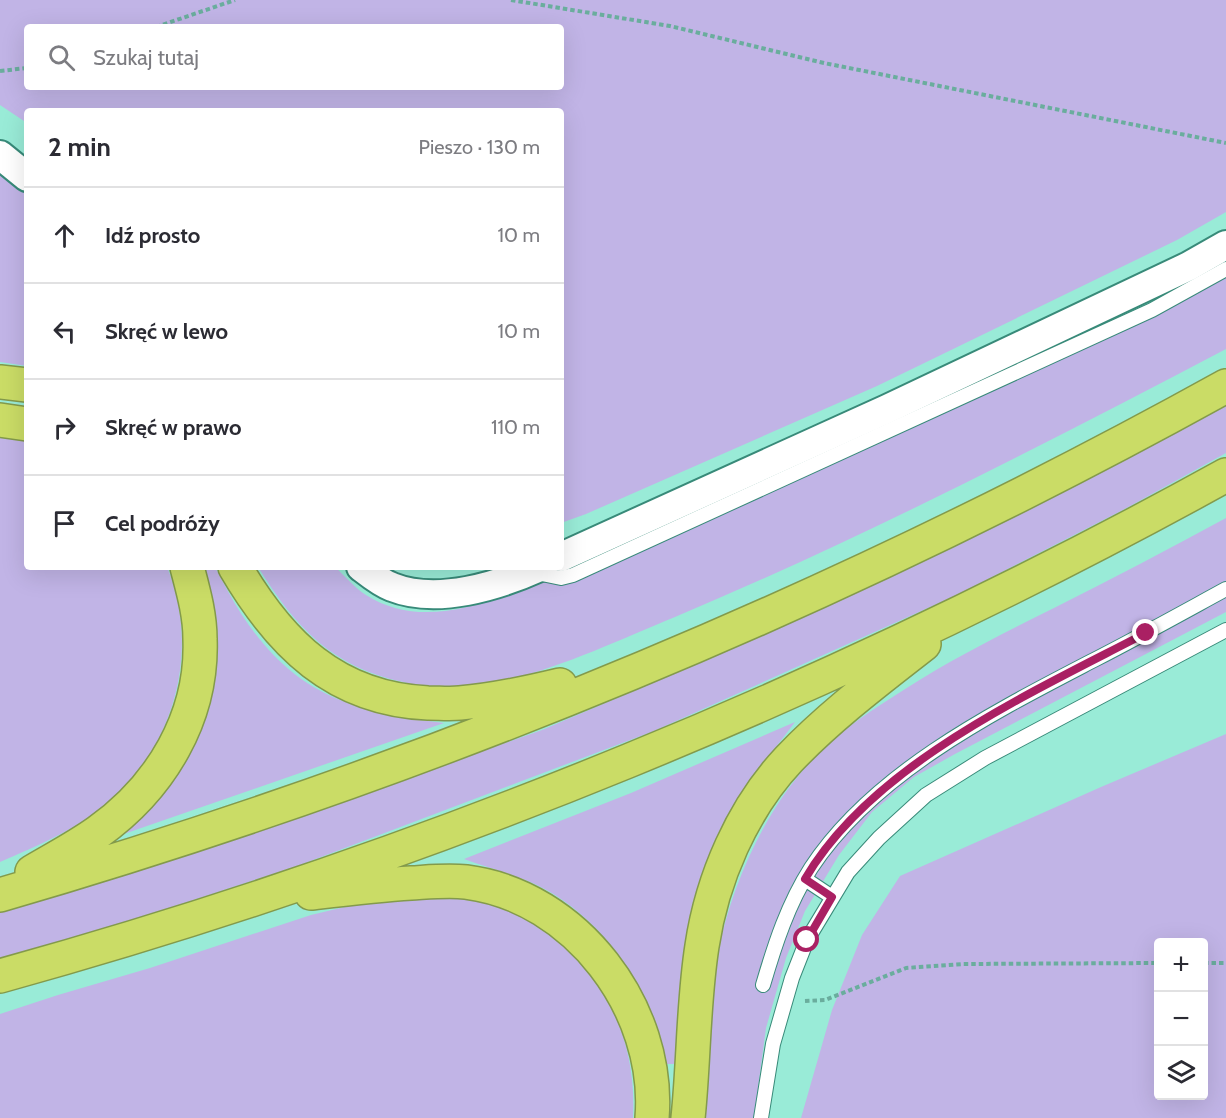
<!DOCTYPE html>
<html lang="pl">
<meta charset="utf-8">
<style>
body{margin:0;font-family:Cabin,sans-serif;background:#f7f7f7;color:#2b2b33}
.controls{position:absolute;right:18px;bottom:18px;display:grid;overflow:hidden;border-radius:6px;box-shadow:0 6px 24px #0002}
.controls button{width:54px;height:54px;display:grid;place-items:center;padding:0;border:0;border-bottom:2px solid #e1e1e2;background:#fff;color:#2b2b33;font:30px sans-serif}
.stop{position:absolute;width:18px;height:18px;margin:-14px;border:4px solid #aa2063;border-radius:50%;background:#fff}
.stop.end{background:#aa2063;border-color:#fff;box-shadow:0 2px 6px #0008}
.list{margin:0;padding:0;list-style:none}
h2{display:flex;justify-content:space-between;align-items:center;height:78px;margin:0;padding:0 24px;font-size:26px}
h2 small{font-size:20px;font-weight:400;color:#7c7c81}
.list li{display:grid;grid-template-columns:39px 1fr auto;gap:18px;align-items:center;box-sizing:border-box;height:96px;padding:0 24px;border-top:2px solid #e1e1e2}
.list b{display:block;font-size:22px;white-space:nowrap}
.list em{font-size:20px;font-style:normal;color:#7c7c81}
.icon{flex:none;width:33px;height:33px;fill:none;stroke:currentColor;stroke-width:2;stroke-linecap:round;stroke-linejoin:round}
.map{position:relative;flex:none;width:1226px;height:1118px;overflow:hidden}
.search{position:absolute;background:#fff;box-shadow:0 6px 24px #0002;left:24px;top:24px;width:540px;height:66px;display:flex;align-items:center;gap:15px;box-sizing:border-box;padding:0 21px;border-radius:6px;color:#7c7c81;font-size:22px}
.panel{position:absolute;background:#fff;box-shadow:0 6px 24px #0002;left:24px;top:108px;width:540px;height:462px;border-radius:6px}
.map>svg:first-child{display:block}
.green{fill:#c1b4e6;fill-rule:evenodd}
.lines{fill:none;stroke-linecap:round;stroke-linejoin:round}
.lane-casing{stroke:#388a79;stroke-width:16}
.street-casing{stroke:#388a79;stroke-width:32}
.highway-casing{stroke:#839a4b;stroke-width:36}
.path{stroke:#6aad9d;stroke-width:4;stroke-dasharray:4.5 3;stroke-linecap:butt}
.lane{stroke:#fff;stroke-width:14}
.street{stroke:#fff;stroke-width:28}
.highway{stroke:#cadc66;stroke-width:33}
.route{stroke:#aa2063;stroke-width:8}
</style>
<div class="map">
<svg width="1226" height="1118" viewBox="0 0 1226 1118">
<rect width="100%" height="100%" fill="#99ebd7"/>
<path class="green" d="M 0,0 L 1226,0 L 1226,212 L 1177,240 L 877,386 L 586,514 L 561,523 L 561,111 L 27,111 L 27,123 L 0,105 ZM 27,27 L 561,27 L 561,87 L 27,87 Z
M 0,169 L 27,192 L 27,366 L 0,362 Z
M 1226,267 L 1226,349 C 1045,444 863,538 675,617 C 606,645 527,685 452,688 C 435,689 419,686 403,682 C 332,667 295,627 258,567 L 335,567 C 345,576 355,588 366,595 C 410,623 460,612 506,595 L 701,507 L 1058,354 Z
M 1226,402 L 1226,453 L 1123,510 L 957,595 L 654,731 L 300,865 L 88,935 L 0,959 L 0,910 L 97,883 L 322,807 L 542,730 L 748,642 L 955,545 Z
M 0,436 L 27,440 L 27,567 L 167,567 C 201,648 175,747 108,803 C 77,829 37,846 0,862 Z
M 1226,518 L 1226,612 L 955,754 L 914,777 L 872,812 L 839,855 L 805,911 L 786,958 L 766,1028 L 754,1118 L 705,1118 C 711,1063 707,1006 718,951 C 733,883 763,814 810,762 C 832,737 860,718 888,700 C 942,664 995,637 1054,608 C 1112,579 1169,549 1226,518 Z
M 201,567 L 215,567 C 224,583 232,600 242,615 C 295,696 354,712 444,723 L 121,835 L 163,794 L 183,766 L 198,734 L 209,702 Z
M 795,722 C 768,758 737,794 718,835 C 698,881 686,945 679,995 C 677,1017 677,1041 676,1064 L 665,1064 C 652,995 615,934 555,895 C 528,878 494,870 464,859 L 631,793 Z
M 1226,734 L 1226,1118 L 801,1118 L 832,1010 L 862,935 L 900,876 L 1101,787 ZM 1158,942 L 1204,942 L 1204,1096 L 1158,1096 Z
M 434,895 C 459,898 484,900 506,910 C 592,946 638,1026 633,1118 L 0,1118 L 0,1014 L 58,995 L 150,968 L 311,915 L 374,900 Z"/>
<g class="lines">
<defs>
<path id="lane" d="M 532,572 L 561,578 L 573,575 L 1152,310 L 1226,269
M 805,879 L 832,897
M 763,985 C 775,944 788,904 811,868 C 874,772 996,711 1094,660 C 1139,637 1182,613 1226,589
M 761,1118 L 773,1044 L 792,978 L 807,940 L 848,872 L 879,838 L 926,795 L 985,758 L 1226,630"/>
<path id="street" d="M 0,155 L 27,177
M 561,557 L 887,409 L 1189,266 L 1226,245
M 361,567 C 370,574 381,583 392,587 C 437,605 498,586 540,567"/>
<path id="highway" d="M 0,382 L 27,385
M 0,420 L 27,424
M 235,567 C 280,644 335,699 428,703 C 439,703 450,704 460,703 C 494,700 527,693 560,685
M 32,872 C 54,859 77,847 98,832 C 161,787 203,717 200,639 C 200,614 193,590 187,567
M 311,893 C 345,889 378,885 411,883 C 429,882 448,880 466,882 C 576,896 661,1009 652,1118
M 0,895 C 426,771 838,601 1226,386
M 0,976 C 423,859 842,687 1226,475
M 688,1118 C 694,1061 693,1003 702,946 C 712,879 742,809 789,759 C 830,716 878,680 924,644"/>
</defs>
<use href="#lane" class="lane-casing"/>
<use href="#street" class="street-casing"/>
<use href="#highway" class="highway-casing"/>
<path class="path" d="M 511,0 L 670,26 L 824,63 L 1226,143
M 156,27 L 235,0
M 0,71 L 27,68
M 1204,963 L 1226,963
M 805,1001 L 825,1000 L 906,968 L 963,964 L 1158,963"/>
<use href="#lane" class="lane"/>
<use href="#street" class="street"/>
<use href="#highway" class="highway"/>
</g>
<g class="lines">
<path class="route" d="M 807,940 L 832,897 L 805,879 C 872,764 1031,693 1146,633"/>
</g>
</svg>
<div class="controls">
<button>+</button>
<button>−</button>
<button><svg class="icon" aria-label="layers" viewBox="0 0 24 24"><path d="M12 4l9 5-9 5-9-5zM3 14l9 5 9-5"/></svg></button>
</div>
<div class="stop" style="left:807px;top:940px"></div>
<div class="stop end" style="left:1146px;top:633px"></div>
<div class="search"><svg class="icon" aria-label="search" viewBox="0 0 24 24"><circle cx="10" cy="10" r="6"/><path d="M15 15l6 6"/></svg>Szukaj tutaj</div>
<section class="panel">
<h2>2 min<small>Pieszo · 130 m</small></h2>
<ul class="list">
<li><svg class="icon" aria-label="ahead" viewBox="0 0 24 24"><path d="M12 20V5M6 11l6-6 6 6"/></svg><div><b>Idź prosto</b></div><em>10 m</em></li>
<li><svg class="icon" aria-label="left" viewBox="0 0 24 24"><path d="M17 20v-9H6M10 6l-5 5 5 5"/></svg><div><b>Skręć w lewo</b></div><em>10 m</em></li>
<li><svg class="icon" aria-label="right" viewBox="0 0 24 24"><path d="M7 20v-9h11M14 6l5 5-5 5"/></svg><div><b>Skręć w prawo</b></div><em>110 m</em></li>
<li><svg class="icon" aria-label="arrive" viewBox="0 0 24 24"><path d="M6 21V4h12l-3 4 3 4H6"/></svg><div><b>Cel podróży</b></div></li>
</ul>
</section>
</div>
